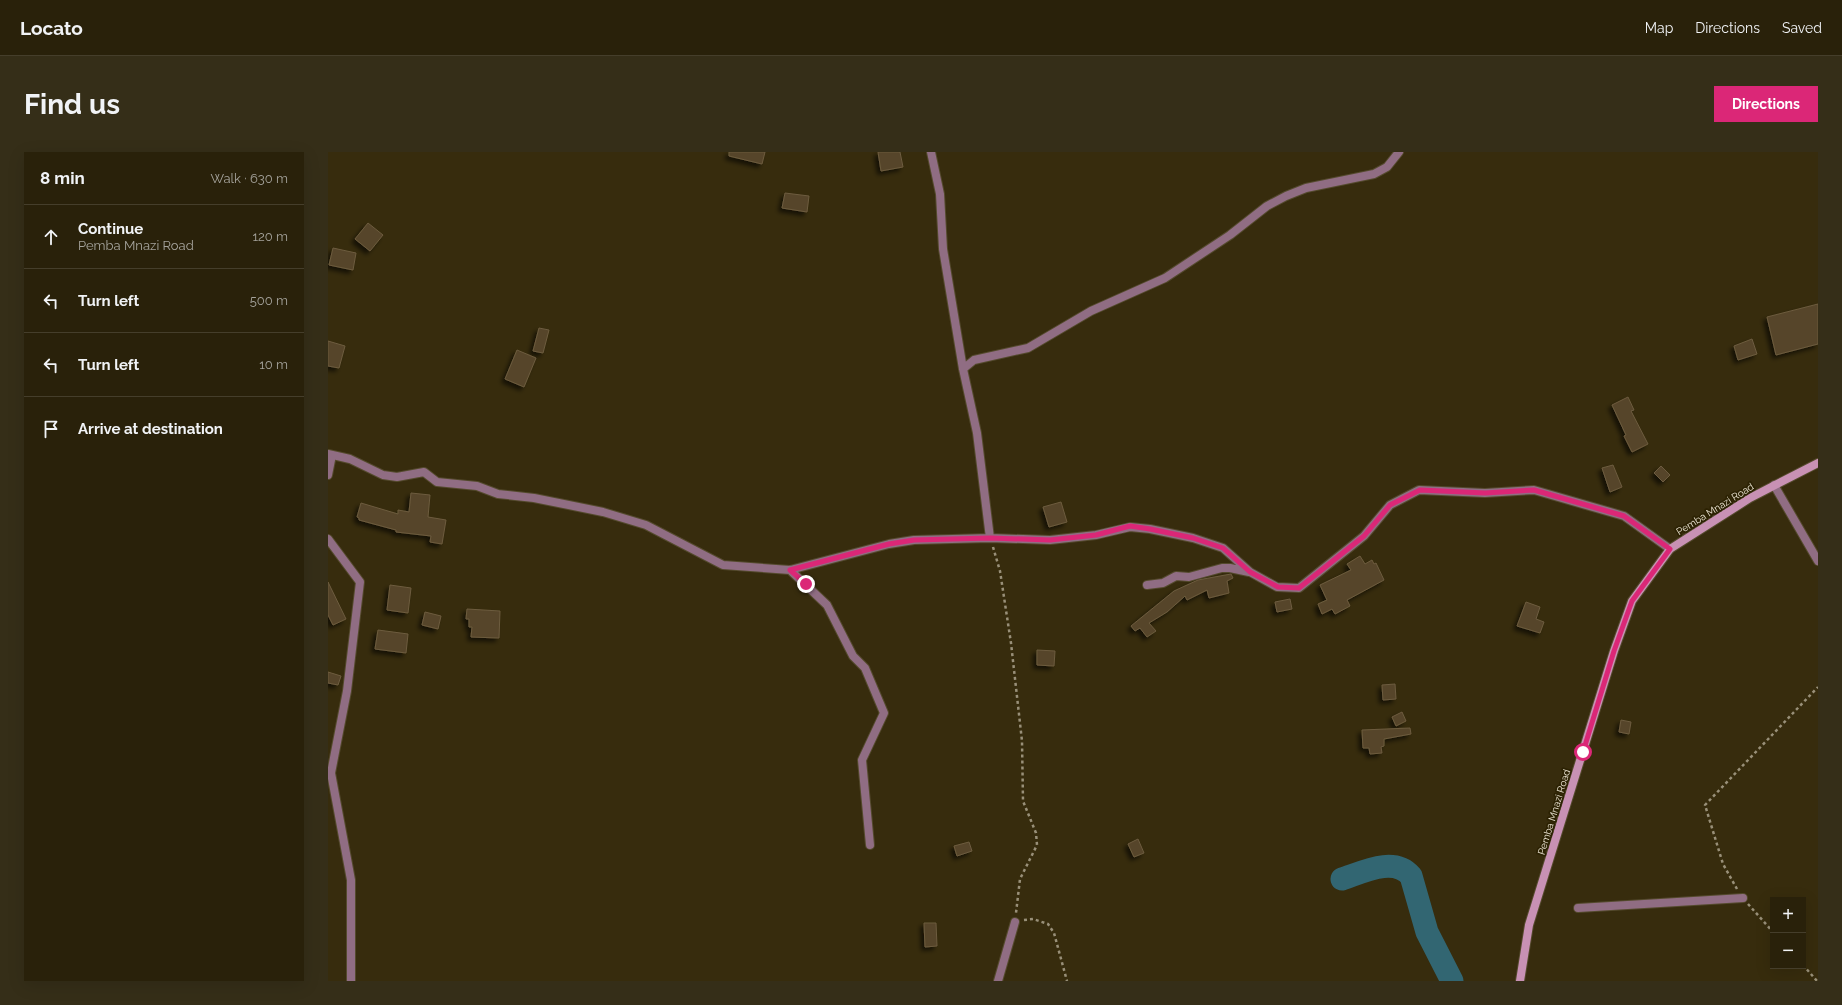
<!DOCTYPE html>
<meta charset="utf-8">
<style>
body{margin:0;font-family:Raleway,sans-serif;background:#352e18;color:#f1f3f6}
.controls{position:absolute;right:12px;bottom:12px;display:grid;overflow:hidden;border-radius:0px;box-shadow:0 4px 16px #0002}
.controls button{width:36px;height:36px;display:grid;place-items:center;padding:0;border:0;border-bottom:1px solid #453e2b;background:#29210a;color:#f1f3f6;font:20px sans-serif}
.stop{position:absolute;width:12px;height:12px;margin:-9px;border:3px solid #db2777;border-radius:50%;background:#fff}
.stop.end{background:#db2777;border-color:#fff;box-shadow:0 1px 4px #0008}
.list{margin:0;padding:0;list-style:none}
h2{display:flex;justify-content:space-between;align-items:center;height:52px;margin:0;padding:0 16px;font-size:17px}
h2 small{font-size:13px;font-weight:400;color:#a5a39c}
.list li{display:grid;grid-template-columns:26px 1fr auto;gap:12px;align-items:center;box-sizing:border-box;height:64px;padding:0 16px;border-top:1px solid #453e2b}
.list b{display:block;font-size:15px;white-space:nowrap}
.list p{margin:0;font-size:13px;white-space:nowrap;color:#a5a39c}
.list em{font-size:13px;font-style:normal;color:#a5a39c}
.icon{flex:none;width:22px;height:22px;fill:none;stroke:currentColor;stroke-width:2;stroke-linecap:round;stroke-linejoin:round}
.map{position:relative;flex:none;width:1490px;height:829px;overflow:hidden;border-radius:0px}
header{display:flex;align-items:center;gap:24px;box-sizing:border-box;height:56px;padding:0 20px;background:#29210a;border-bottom:1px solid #453e2b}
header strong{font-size:19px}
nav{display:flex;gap:22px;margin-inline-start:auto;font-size:14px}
.intro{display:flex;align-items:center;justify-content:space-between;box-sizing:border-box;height:96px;padding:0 24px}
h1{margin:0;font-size:28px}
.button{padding:10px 18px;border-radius:0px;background:#db2777;color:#fff;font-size:14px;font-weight:700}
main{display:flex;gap:24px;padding:0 24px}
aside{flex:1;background:#29210a;border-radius:0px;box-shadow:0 4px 16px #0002}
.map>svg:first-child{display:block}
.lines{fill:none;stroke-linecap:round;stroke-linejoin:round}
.river{stroke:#326672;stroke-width:23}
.building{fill:#564529;stroke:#6d5c3f;filter:url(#shadow)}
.street-casing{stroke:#544a2d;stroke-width:10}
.secondary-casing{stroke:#544a2d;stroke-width:10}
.path{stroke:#999079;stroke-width:2.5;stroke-dasharray:3 3;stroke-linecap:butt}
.street{stroke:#906d83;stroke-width:8}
.secondary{stroke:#c891b4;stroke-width:8}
.route{stroke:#db2777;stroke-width:5}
.labels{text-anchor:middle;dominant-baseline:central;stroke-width:3.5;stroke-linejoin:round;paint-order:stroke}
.street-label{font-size:10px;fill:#efe8d7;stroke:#2c2203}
</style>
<header>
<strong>Locato</strong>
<nav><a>Map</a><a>Directions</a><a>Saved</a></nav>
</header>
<div class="intro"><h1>Find us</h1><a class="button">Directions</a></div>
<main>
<aside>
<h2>8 min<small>Walk · 630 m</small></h2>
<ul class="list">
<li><svg class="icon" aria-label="ahead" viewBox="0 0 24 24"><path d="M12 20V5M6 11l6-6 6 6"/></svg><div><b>Continue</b><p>Pemba Mnazi Road</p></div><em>120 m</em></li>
<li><svg class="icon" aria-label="left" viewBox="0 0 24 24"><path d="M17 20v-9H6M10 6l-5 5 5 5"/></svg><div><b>Turn left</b></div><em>500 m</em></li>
<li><svg class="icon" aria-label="left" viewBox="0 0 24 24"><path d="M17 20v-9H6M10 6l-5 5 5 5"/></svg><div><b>Turn left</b></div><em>10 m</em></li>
<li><svg class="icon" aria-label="arrive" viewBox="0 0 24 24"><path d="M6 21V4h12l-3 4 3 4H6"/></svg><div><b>Arrive at destination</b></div></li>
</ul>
</aside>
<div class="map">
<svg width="1490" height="829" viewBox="0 0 1490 829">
<defs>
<filter id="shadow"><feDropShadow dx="-3.5" dy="3.5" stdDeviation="2" flood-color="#0009"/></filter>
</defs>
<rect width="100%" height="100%" fill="#372c0d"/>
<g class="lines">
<path class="river" d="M 1014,727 C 1035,720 1066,704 1083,724 L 1099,780 L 1124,829"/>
</g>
<path class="building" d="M 401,0 L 437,0 L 434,12 L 401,4 Z
M 550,0 L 572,0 L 575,15 L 553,19 Z
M 457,41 L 481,44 L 479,60 L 454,56 Z
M 40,71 L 55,83 L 42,99 L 27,87 Z
M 5,96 L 28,101 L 25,118 L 1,113 Z
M 1490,152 L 1490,192 L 1448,203 L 1439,165 Z
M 211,176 L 221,178 L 215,201 L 205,199 Z
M 1424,187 L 1429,202 L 1410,208 L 1406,194 Z
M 0,189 L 17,194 L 11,216 L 0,214 Z
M 189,198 L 208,206 L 196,235 L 177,227 Z
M 1300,245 L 1306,258 L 1303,259 L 1320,292 L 1304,300 L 1296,284 L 1298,283 L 1284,253 Z
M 1285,313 L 1294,335 L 1282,340 L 1274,316 Z
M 1333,314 L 1342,323 L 1335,330 L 1326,321 Z
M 83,341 L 102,343 L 100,365 L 118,368 L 114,392 L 102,390 L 103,384 L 68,380 L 68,378 L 31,368 L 31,366 L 29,365 L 33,351 L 70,362 L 70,358 L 81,360 Z
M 733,350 L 739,370 L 721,375 L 715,355 Z
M 1032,404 L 1037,412 L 1044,408 L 1046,412 L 1048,411 L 1056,428 L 1019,448 L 1022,454 L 1007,462 L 1004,457 L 994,462 L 990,452 L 999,448 L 992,433 L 1023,418 L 1019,412 Z
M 903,422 L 905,426 L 899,429 L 901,441 L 881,446 L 879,438 L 859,448 L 857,444 L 839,460 L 821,471 L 828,479 L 819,485 L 812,476 L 807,479 L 803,474 L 846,439 L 870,428 Z
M 0,430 L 18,467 L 5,473 L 0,463 Z
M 62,433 L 83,436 L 80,461 L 59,458 Z
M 962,447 L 964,457 L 949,460 L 947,450 Z
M 1198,450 L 1212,455 L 1208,467 L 1216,470 L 1212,481 L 1189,474 Z
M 139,457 L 172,459 L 171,486 L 143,485 L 144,475 L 141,475 L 141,467 L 138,467 Z
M 97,460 L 113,464 L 110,477 L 94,473 Z
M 50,478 L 80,482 L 78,501 L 47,497 Z
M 709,498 L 727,499 L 726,514 L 709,513 Z
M 0,520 L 13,524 L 10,533 L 0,531 Z
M 1067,532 L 1068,547 L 1055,548 L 1054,533 Z
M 1074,560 L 1078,569 L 1068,574 L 1064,565 Z
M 1293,568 L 1303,570 L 1301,582 L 1291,580 Z
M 1082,576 L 1083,582 L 1056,587 L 1056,594 L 1053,595 L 1054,601 L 1042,602 L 1041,596 L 1035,596 L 1034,578 Z
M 810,687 L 816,701 L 806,705 L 800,692 Z
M 641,690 L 644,699 L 629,704 L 626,694 Z
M 596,771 L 608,771 L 609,794 L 597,795 Z"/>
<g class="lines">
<defs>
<path id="street" d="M 603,0 L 612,42 L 615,97 L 635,217 L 649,281 L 662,386
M 635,217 L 646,208 L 700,196 L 763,159 L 837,126 L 902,83 L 939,54 L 958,44 L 978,36 L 1046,22 L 1059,15 L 1071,0
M 0,302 L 22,307 L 55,323 L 69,325 L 96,320 L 109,330 L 149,334 L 170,342 L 206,346 L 275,360 L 318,373 L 395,413 L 462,418 L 561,392 L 586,388 L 662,386 L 722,388 L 768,383 L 802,375 L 822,377 L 865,386 L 895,396 L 922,420 L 949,435 L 971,436 L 1036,384 L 1062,353 L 1091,338 L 1157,341 L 1206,338 L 1296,364 L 1342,397
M 0,323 L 4,303
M 1446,333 L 1490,409
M 0,387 L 32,430 L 19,539 L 3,621 L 23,728 L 23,829
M 462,418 L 499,453 L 525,504 L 537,516 L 556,561 L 534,608 L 542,693
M 819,433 L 835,431 L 848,424 L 861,425 L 894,416 L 902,416 L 921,420
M 1250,756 L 1415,746
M 670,829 L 687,770"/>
<path id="secondary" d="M 1192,829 L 1201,773 L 1286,499 L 1304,449 L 1342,397 L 1422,346 L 1490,311"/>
</defs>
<use href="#street" class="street-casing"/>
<use href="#secondary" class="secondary-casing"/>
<path class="path" d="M 665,395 L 672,419 L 683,491 L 694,589 L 695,649 L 708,681 L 709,693 L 692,727 L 688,761
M 1409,737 L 1395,712 L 1377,653 L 1490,535
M 1420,752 L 1445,780
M 696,768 L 705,767 L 720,772 L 726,781 L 739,829
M 1475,813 L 1489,829"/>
<use href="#street" class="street"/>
<use href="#secondary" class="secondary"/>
</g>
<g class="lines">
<path class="route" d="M 478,432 L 462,418 L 561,392 L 586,388 L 662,386 L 722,388 L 768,383 L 802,374 L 822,377 L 865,386 L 895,396 L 922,420 L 950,435 L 971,436 L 1036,384 L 1062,353 L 1092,338 L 1157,341 L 1206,338 L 1296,364 L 1342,397 L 1304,449 L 1286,499 L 1255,600"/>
</g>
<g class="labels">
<g class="street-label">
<text transform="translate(1387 357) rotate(-32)">Pemba Mnazi Road</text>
<text transform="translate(1226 660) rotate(-73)">Pemba Mnazi Road</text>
</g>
</g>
</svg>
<div class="controls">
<button>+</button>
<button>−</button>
</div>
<div class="stop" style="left:1255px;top:600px"></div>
<div class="stop end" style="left:478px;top:432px"></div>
</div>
</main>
